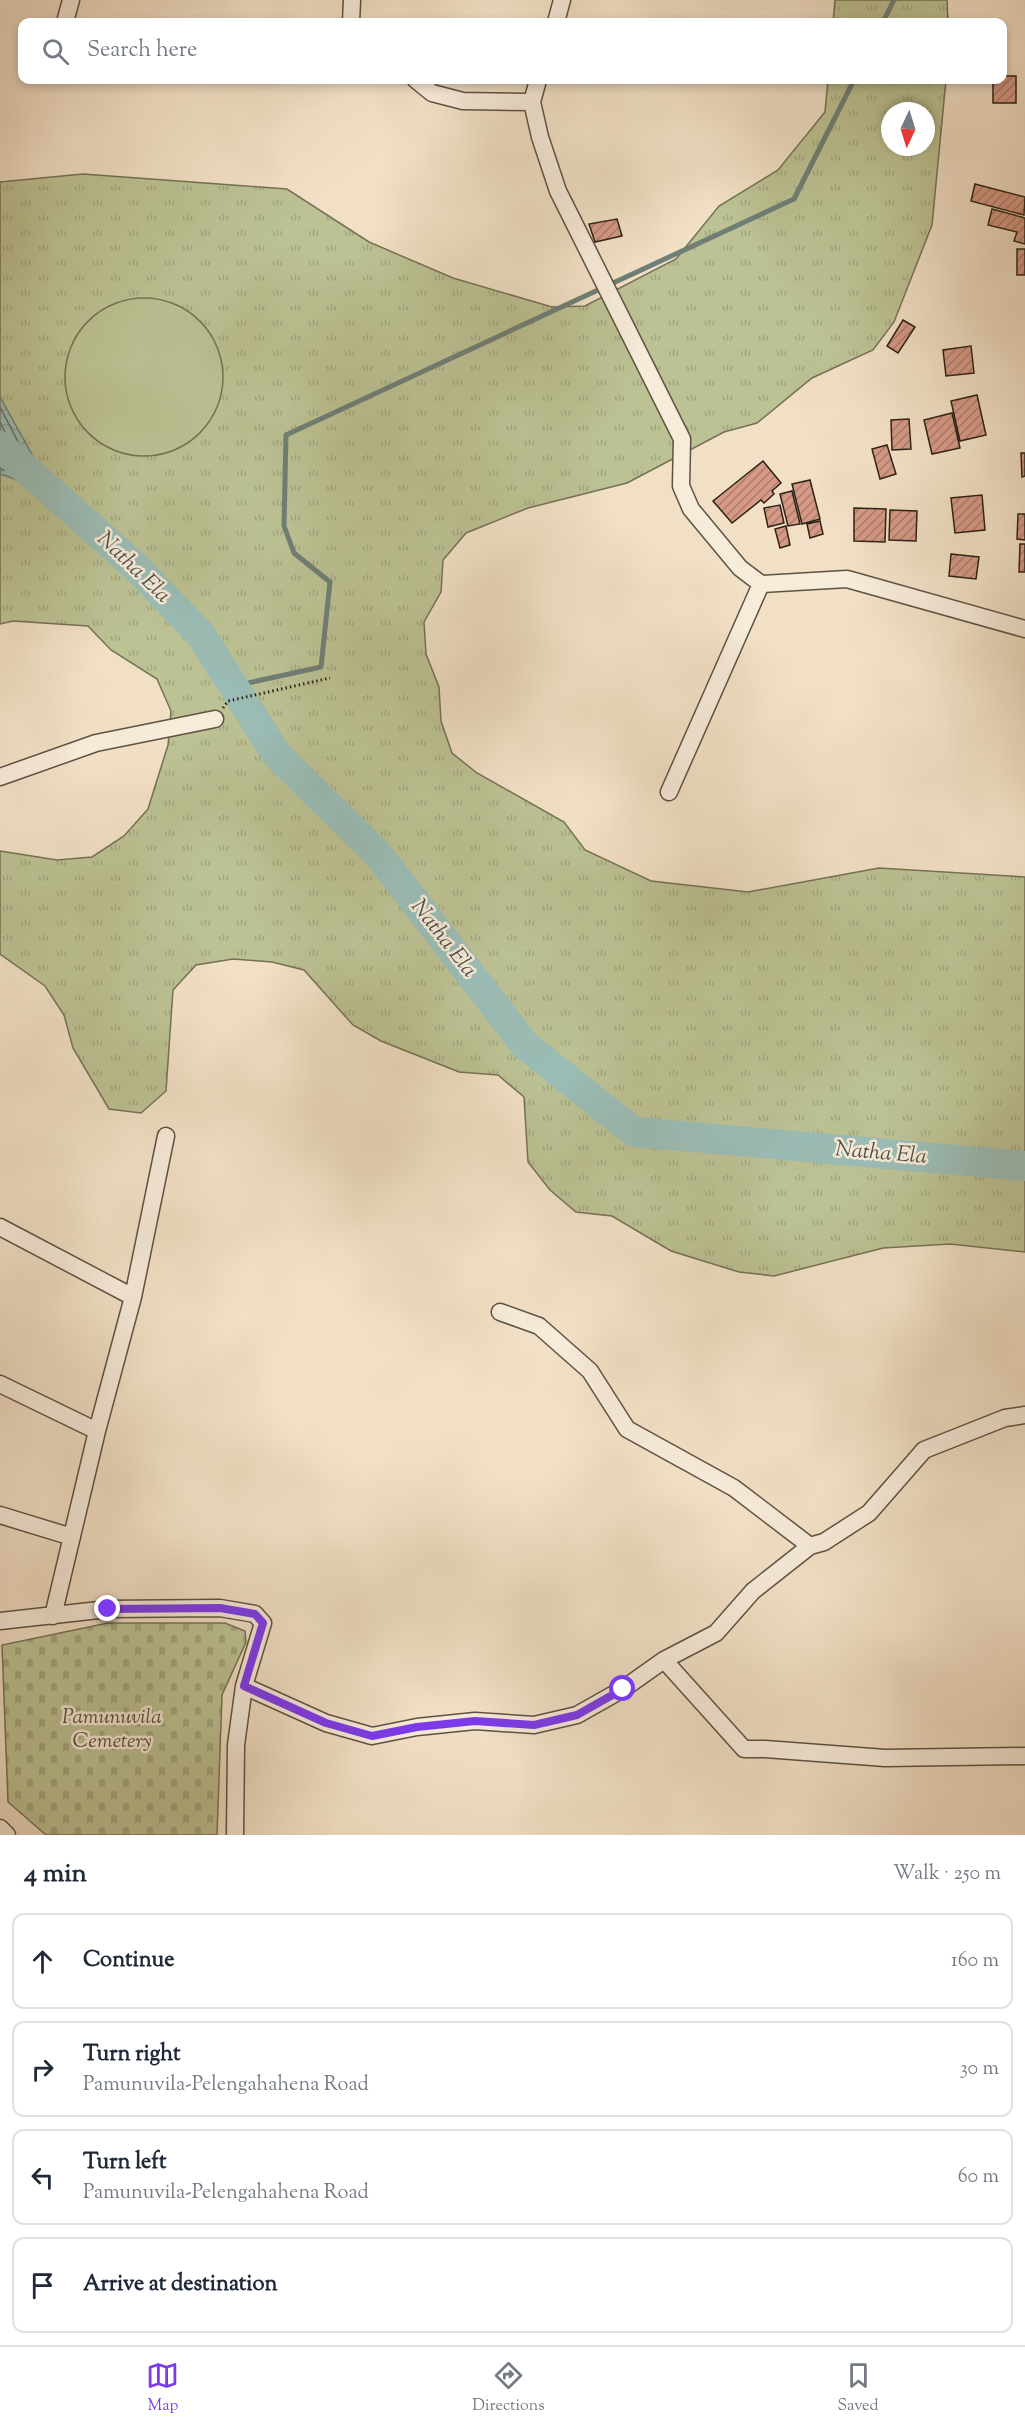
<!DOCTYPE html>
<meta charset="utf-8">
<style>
body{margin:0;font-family:"Sorts Mill Goudy",serif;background:#f6f6f7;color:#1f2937}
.compass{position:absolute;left:881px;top:102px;width:54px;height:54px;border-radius:50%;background:#fff;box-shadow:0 3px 9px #0003;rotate:184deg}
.stop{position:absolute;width:18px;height:18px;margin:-14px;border:4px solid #7c3aed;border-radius:50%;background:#fff}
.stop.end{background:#7c3aed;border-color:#fff;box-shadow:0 2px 6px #0008}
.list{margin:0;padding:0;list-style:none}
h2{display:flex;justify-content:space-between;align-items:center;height:78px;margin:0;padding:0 24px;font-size:26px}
h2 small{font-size:20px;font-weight:400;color:#747a83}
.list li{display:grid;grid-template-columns:39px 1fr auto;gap:18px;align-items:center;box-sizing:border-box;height:96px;margin:0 12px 12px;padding:0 12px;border:2px solid #e0e1e3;border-radius:12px}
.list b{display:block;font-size:22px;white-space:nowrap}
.list p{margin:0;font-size:20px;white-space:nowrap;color:#747a83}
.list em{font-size:20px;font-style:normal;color:#747a83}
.icon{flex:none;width:33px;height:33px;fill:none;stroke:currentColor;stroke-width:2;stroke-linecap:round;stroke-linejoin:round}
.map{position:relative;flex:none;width:1025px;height:1835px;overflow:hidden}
.search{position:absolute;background:#fff;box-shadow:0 3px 9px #0003;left:18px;right:18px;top:18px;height:66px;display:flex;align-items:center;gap:15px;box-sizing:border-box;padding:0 21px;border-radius:12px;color:#747a83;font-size:22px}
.sheet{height:510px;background:#fff}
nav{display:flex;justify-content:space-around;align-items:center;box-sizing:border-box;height:84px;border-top:2px solid #e0e1e3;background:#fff;font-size:16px;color:#747a83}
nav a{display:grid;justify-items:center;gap:3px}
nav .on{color:#7c3aed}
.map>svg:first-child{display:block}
.grass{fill:url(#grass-tufts);stroke:#747255;stroke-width:1.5;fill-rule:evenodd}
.cemetery{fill:url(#cemetery-stones);stroke:#747255;stroke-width:1.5}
.garden{fill:#bcc294;stroke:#747255;stroke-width:1.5}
.water{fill:url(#water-waves);stroke:#6f7f76;stroke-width:1.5}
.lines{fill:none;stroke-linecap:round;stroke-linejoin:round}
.shore{stroke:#647066;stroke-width:1.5}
.stream{stroke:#6f7f76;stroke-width:5}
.river{stroke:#9bbdb6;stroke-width:30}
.building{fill:url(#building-hatch);stroke:#2d2216;stroke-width:1.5}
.street-casing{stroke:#5e5242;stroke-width:19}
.path{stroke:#2d2216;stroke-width:3;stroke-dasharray:1.5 3;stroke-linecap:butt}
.street{stroke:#f7ebda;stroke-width:16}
.route{stroke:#7c3aed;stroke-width:8}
.labels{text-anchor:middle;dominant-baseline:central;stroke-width:5;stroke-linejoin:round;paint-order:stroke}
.park-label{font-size:21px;font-style:italic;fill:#58523c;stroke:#f7ebda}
.water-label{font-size:22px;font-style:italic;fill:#4e5046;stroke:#f7ebda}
</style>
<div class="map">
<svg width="1025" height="1835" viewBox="0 0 1025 1835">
<defs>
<pattern id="grass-tufts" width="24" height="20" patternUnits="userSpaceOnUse" patternTransform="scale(1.5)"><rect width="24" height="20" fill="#bcc294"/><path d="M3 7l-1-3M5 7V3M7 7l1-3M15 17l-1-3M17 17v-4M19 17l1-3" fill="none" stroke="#a2a67f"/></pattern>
<pattern id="cemetery-stones" width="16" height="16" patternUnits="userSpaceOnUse" patternTransform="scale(1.5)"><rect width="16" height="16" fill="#bcc294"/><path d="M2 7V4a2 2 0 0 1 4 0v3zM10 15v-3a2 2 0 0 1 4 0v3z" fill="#a2a67f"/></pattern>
<pattern id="water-waves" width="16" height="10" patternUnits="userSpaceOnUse" patternTransform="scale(1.5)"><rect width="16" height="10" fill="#9bbdb6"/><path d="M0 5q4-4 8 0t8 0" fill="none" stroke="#86a29c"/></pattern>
<pattern id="building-hatch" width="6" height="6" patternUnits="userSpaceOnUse" patternTransform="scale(1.5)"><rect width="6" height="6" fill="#d59986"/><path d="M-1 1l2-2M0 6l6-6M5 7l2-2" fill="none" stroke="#ad7c6d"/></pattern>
</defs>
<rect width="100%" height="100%" fill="#f2e0c6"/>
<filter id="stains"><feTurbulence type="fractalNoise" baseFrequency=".00333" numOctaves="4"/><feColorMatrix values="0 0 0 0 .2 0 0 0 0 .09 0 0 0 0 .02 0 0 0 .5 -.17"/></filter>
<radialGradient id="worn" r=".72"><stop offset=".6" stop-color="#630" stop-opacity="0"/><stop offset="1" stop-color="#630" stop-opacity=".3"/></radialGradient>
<path class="grass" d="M 835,0 L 947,0 L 948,22 L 833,22 Z
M 828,80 L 946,80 L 932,225 L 894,322 L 873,350 L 812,378 L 757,423 L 724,432 L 627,483 L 528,508 L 466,533 L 443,560 L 441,592 L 424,622 L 426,654 L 439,687 L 441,721 L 452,753 L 477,773 L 564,822 L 585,850 L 651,881 L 748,892 L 879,868 L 1025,877 L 1025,1252 L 950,1244 L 883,1248 L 774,1276 L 739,1272 L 671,1251 L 612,1216 L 576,1212 L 550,1190 L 528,1162 L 524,1097 L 498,1075 L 459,1072 L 381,1041 L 353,1025 L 304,970 L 272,962 L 233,959 L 196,965 L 173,990 L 166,1091 L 141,1113 L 109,1109 L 73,1048 L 64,1015 L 45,986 L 0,954 L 0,851 L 57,860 L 92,857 L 124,836 L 148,809 L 168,745 L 171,711 L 157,679 L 111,650 L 88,626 L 13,621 L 0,624 L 0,182 L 83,174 L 287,189 L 369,242 L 453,278 L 552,307 L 585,306 L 676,259 L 719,206 L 778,170 L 825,112 ZM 890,111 L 926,111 L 926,147 L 890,147 Z"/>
<path class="cemetery" d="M 108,1623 L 225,1623 L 245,1631 L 246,1642 L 222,1695 L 217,1835 L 46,1835 L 8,1802 L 2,1645 Z"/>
<path class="garden" d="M65 377a79 79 0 1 1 158 0a79 79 0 1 1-158 0Z"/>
<path class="water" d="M 0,397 L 45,478 L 47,497 L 15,479 L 0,474 Z"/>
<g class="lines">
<path class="shore" d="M 0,407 L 39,482 L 35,484 L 17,473 L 0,469
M 0,422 L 19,462 L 16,465 L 0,461"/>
<path class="stream" d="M 883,22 L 894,0
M 234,686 L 321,667 L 330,582 L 294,553 L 284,526 L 286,435 L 794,199 L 854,80"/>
<path class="river" d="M 0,446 L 138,569 L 201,635 L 277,755 L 378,854 L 525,1045 L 634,1132 L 1025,1166"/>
</g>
<path class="building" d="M 1002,76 L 1016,76 L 1016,103 L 993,103 L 993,80 L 1002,80 Z
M 975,184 L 1025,197 L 1024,215 L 971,201 Z
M 992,209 L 1025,218 L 1025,244 L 1014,241 L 1017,232 L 988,225 Z
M 617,219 L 622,236 L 595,242 L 589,224 Z
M 1017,249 L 1025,249 L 1025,275 L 1017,275 Z
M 903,320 L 915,327 L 898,353 L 887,346 Z
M 971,346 L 974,373 L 946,376 L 943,350 Z
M 977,395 L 986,435 L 960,441 L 951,401 Z
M 952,413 L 960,448 L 932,454 L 924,420 Z
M 909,419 L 911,449 L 892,450 L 891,420 Z
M 887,445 L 896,474 L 880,479 L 872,449 Z
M 1021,453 L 1025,453 L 1025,476 L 1022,477 Z
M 763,461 L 781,483 L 772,491 L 774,494 L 764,503 L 761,500 L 732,523 L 713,501 Z
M 810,480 L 820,519 L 802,524 L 792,484 Z
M 792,491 L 800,524 L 788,526 L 780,494 Z
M 982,495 L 985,530 L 955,533 L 951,498 Z
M 780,505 L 784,523 L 768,527 L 764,508 Z
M 854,508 L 886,509 L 885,542 L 854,541 Z
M 890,510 L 917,511 L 916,541 L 889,540 Z
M 1018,514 L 1025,514 L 1025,540 L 1017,539 Z
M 820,521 L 823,534 L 810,538 L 807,524 Z
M 786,526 L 790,545 L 780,548 L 775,529 Z
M 1020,544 L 1025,544 L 1025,572 L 1019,572 Z
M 951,554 L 979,557 L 976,579 L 949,576 Z"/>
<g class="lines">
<defs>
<path id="street" d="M 65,22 L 71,0
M 351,22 L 352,0
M 556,22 L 562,0
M 416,80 L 432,93 L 463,101 L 532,102
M 538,80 L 532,102 L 540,137 L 558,191 L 682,439 L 681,486 L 691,509 L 740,568 L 761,584 L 847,579 L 1025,629
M 0,777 L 96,743 L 215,719
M 669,792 L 761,584
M 0,1227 L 133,1297
M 500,1312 L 539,1326 L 590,1371 L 627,1429 L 734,1488 L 810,1546
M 0,1384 L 97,1431
M 0,1515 L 72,1537
M 53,1616 L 97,1431 L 133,1297 L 166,1136
M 0,1621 L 108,1609 L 220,1608 L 255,1614 L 263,1623 L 244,1686 L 236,1745 L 235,1835
M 664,1660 L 744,1749 L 765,1749 L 885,1758 L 1025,1756
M 244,1686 L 326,1723 L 372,1736 L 417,1727 L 475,1721 L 534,1725 L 577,1715 L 623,1689 L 664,1660 L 716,1633 L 753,1591 L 810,1546 L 824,1542 L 869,1513 L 924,1450 L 1005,1418 L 1025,1415
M 0,1828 L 7,1835"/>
</defs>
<use href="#street" class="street-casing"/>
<path class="path" d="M 223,708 L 228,701 L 330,678"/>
<use href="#street" class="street"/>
</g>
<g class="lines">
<path class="route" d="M 108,1609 L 220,1608 L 255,1614 L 263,1623 L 244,1686 L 326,1723 L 372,1736 L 417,1727 L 475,1721 L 534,1725 L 577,1715 L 623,1689"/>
</g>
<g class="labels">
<g class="park-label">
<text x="112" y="1718">Pamunuvila<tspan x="112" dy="24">Cemetery</tspan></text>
</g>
<g class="water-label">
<text transform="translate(133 568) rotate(44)">Natha Ela</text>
<text transform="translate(443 939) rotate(52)">Natha Ela</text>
<text transform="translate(881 1154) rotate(5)">Natha Ela</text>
</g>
</g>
<rect width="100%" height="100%" filter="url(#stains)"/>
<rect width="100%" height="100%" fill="url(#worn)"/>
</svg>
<svg class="compass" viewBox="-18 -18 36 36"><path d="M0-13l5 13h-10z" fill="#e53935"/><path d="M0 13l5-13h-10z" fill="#747a83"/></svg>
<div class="stop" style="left:623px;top:1689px"></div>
<div class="stop end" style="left:108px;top:1609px"></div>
<div class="search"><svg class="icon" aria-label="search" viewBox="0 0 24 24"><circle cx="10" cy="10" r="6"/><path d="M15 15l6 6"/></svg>Search here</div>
</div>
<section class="sheet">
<h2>4 min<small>Walk · 250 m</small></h2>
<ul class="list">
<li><svg class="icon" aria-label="ahead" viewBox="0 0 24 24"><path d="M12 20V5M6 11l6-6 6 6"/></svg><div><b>Continue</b></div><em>160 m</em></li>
<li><svg class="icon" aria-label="right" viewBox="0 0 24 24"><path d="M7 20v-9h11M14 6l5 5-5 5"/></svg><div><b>Turn right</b><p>Pamunuvila-Pelengahahena Road</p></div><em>30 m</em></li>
<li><svg class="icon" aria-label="left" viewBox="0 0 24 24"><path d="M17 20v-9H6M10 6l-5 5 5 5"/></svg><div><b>Turn left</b><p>Pamunuvila-Pelengahahena Road</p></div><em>60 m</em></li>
<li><svg class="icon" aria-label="arrive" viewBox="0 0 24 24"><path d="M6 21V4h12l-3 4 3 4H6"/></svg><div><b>Arrive at destination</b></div></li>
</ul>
</section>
<nav>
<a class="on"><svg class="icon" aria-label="map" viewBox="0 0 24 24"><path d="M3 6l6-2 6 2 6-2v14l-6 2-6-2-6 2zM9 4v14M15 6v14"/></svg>Map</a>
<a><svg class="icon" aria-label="directions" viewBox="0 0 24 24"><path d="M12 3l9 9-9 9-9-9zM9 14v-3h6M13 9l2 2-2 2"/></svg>Directions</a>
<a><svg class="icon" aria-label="saved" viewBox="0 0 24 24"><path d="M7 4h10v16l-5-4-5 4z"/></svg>Saved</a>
</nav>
